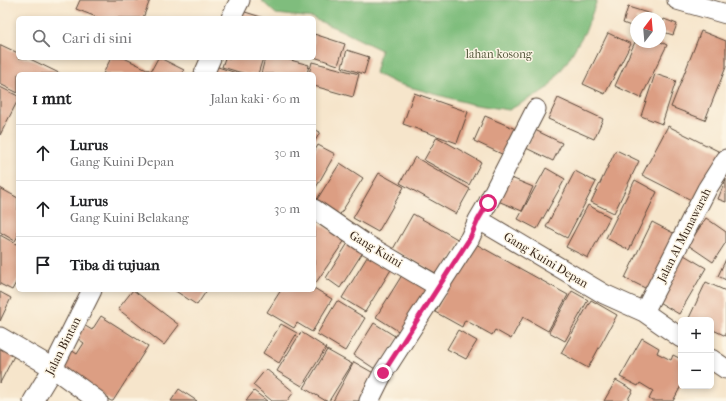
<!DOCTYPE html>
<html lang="id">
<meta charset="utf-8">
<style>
body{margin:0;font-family:"IM FELL French Canon",serif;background:#f6f6f6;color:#202124}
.controls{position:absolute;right:12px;bottom:12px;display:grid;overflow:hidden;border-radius:6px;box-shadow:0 2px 6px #0003}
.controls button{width:36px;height:36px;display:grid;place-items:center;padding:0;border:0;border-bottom:1px solid #e0e0e0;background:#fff;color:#202124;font:20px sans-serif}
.compass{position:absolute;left:630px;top:12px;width:36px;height:36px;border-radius:50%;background:#fff;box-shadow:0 2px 6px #0003;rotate:16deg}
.stop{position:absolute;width:12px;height:12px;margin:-9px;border:3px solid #db2777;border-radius:50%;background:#fff}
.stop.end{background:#db2777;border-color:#fff;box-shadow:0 1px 4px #0008}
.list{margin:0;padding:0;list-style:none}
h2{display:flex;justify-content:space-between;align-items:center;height:52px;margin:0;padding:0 16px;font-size:17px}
h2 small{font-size:13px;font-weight:400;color:#757577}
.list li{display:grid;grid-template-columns:26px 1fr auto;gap:12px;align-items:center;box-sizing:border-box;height:56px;padding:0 16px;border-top:1px solid #e0e0e0}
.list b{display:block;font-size:15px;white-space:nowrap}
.list p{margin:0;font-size:13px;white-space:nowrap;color:#757577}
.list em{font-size:13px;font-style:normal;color:#757577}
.icon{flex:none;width:22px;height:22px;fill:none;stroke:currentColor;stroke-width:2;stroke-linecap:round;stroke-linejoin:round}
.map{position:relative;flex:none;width:726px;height:401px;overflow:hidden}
.search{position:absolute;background:#fff;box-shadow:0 2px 6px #0003;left:16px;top:16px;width:300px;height:44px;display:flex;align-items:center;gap:10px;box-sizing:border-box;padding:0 14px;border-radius:6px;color:#757577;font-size:15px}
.panel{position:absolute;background:#fff;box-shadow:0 2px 6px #0003;left:16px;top:72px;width:300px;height:220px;border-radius:6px}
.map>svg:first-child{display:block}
.forest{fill:#7fbd7d;stroke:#5d744e}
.building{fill:#dc9e83}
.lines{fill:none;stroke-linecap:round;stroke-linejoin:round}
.minor-casing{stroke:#574638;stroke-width:21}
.minor{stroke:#fff;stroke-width:19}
.route{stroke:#db2777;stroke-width:5}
.labels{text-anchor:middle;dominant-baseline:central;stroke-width:3;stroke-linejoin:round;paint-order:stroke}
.park-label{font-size:12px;fill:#54573b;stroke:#fcf5e5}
.street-label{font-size:12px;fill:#3b2a1e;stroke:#fcf5e5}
</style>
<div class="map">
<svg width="726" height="401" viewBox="0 0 726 401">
<rect width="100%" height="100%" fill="#fcf5e5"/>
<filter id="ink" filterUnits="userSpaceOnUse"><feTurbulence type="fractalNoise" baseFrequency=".025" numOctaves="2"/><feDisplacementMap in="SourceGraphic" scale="8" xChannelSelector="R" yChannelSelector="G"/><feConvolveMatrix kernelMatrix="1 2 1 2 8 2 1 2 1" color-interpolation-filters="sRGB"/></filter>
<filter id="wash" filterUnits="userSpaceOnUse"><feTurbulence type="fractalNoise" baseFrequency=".012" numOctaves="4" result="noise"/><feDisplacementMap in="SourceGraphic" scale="16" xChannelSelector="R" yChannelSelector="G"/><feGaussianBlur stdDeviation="0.9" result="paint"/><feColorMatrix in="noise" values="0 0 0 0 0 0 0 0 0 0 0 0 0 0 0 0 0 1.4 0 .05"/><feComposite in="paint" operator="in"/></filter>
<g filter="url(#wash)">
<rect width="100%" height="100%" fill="#f6e5cb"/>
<path class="forest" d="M 261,0 L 597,0 L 586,30 L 567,62 L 547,89 L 527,100 L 509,110 L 471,104 L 395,83 L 375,73 L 381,50 L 338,29 L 314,19 L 314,18 L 276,14 Z"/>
<g id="blocks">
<path class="building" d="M 80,0 L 150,0 L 143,18 L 99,18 L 76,9 Z
M 628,7 L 651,14 L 650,18 L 636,18 L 636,28 L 623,23 Z
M 242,11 L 264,18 L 240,18 Z
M 664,19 L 677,24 L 673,35 L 660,31 Z
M 701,31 L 726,41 L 726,67 L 705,120 L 671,107 Z
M 608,33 L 631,44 L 605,94 L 583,84 Z
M 314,34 L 345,44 L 338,65 L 314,57 Z
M 635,42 L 661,42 L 667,45 L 641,98 L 615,86 Z
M 1,45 L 18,53 L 18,58 L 28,58 L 61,74 L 18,74 L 18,93 L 0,84 L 0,47 Z
M 347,50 L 369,57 L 364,74 L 342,67 Z
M 111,58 L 124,58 L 151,71 L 158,58 L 160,58 L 184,70 L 182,74 L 103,74 Z
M 225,58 L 263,58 L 258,74 L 246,74 L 222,67 Z
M 265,58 L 283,58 L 309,65 L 307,74 L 261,74 Z
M 312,62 L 359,74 L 353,97 L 314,86 L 314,74 L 309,74 Z
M 215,66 L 239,74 L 213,74 Z
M 655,74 L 676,81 L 662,124 L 641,116 Z
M 0,87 L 18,96 L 18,100 L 0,135 Z
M 414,93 L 468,112 L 457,143 L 403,124 Z
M 558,98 L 603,119 L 594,139 L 548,119 Z
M 485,116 L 518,130 L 506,156 L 474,141 Z
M 668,126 L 722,153 L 697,203 L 642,175 Z
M 314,129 L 320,132 L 314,143 Z
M 535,130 L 562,143 L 553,161 L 526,148 Z
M 437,137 L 481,162 L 469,185 L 424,160 Z
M 318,145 L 335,154 L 314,191 L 314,152 Z
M 616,150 L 639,161 L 614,213 L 591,202 Z
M 415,157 L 470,189 L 456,214 L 400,183 Z
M 340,163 L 363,178 L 339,216 L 316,201 Z
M 546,168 L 565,179 L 537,229 L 518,219 Z
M 575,171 L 596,182 L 567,238 L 546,227 Z
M 379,173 L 404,187 L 378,232 L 353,218 Z
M 509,177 L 533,187 L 522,211 L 498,201 Z
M 726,179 L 726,202 L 718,199 Z
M 635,180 L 657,192 L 629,250 L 606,238 Z
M 0,188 L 18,198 L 18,236 L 15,241 L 0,232 Z
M 588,205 L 610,217 L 588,258 L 566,247 Z
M 413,214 L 461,241 L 441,276 L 393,249 Z
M 706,218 L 726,232 L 726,242 L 713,262 L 688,245 Z
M 314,220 L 345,240 L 315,284 L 314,283 Z
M 652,222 L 679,236 L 651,291 L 625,278 Z
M 0,235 L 18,245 L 18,279 L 12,290 L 0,284 Z
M 348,243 L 363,252 L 340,288 L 326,278 Z
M 474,243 L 568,295 L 548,331 L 523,317 L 511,339 L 495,330 L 492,335 L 465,320 L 462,327 L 435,312 Z
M 369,254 L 392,268 L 365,312 L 342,298 Z
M 684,255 L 706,268 L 679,314 L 657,301 Z
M 726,259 L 726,280 L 718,276 Z
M 404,272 L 432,289 L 403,334 L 376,317 Z
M 706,282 L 726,291 L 726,336 L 711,329 L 711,320 L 693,320 L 689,318 Z
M 314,288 L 332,299 L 312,332 L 297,323 L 294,328 L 267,312 L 281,290 L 314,290 Z
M 133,290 L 179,325 L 164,345 L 118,309 Z
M 174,290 L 207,290 L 197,305 Z
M 572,291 L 588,300 L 565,341 L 549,332 Z
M 0,292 L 11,298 L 0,321 Z
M 591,300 L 617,315 L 588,368 L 561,353 Z
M 337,301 L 365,318 L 345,351 L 317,334 Z
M 101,316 L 148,346 L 113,401 L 111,401 L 66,372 L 58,363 L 68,348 L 77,354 L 84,343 L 74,336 L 82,324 L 92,330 Z
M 374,323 L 398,338 L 378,371 L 354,355 Z
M 281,324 L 297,333 L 279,363 L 263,353 Z
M 458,330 L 477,341 L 466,359 L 447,349 Z
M 301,332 L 326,348 L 302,386 L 277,371 Z
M 642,338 L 659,348 L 657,353 L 671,360 L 673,355 L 681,359 L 681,386 L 673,401 L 652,401 L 649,399 L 653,391 L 640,383 L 638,386 L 620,377 Z
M 0,346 L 15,354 L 0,383 Z
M 327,350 L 352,364 L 329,401 L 326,401 L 304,388 Z
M 354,362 L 377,375 L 362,401 L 333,401 Z
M 266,369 L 294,392 L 287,401 L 272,401 L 253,385 Z
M 616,380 L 633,390 L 627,401 L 604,401 Z
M 179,389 L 197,401 L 171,401 Z
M 254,391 L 267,401 L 246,401 Z"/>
</g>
</g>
<g filter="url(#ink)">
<use href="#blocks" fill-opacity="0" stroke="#574638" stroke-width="1"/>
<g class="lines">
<defs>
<path id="minor" d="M 677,0 L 726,14
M 231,18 L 240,0
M 204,74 L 211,58
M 314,209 L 364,243 L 439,287
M 478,220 L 488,203 L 536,109
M 644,312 L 674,254 L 692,218 L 707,189 L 726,159
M 0,337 L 53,368 L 98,401
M 711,359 L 726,369
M 33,401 L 53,368 L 92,290
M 369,401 L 383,373 L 470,238 L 478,220 L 488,225 L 604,294 L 644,312 L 681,338"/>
</defs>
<use href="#minor" class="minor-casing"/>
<use href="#minor" class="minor"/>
</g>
</g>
<g class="lines" filter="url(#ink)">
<path class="route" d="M 383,373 L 470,238 L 478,220 L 488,203"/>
</g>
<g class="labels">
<g class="park-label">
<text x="499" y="54">lahan kosong</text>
</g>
<g class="street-label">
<text transform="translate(684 235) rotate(-63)">Jalan Al Munawarah</text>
<text transform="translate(376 249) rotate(31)">Gang Kuini</text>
<text transform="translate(546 260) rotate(31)">Gang Kuini Depan</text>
<text transform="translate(63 346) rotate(-63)">Jalan Bintan</text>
</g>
</g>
</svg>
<div class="controls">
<button>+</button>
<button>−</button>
</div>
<svg class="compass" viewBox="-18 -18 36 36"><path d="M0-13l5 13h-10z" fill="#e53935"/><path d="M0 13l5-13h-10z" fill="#757577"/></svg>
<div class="stop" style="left:488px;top:203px"></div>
<div class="stop end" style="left:383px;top:373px"></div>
<div class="search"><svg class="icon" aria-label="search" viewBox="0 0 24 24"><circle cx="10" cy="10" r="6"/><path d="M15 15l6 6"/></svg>Cari di sini</div>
<section class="panel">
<h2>1 mnt<small>Jalan kaki · 60 m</small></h2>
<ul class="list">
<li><svg class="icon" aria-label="ahead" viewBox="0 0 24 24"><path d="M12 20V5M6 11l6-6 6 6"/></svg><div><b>Lurus</b><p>Gang Kuini Depan</p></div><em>30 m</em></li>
<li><svg class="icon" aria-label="ahead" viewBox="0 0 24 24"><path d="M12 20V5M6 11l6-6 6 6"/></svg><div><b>Lurus</b><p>Gang Kuini Belakang</p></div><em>30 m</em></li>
<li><svg class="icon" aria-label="arrive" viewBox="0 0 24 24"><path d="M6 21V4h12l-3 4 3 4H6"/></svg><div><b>Tiba di tujuan</b></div></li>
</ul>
</section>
</div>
